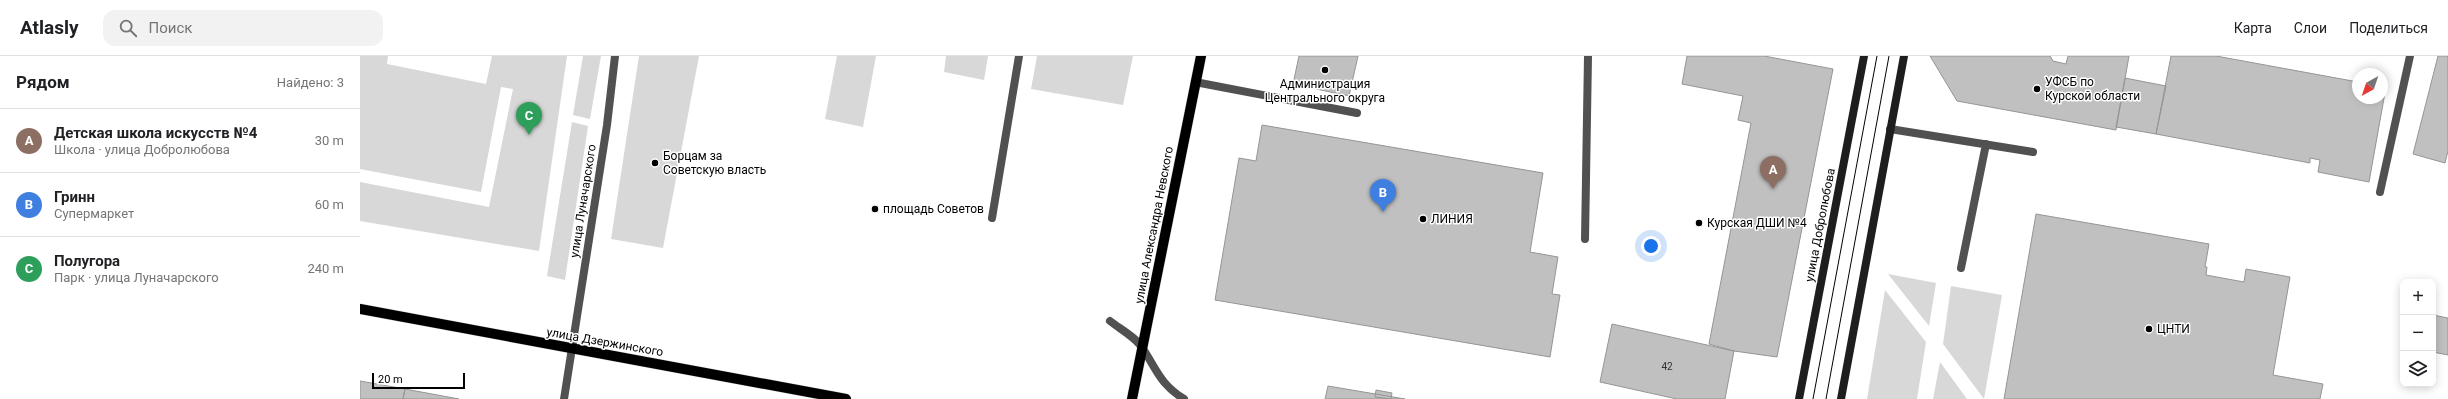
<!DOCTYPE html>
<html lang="ru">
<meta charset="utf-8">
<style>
body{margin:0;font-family:Roboto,sans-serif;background:#f2f2f2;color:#202124}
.controls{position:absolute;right:12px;bottom:12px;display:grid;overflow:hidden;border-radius:8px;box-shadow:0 2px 10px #0003}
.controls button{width:36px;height:36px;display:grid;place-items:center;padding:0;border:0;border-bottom:1px solid #e0e0e0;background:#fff;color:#202124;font:20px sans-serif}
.compass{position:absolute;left:1992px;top:12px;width:36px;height:36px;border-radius:50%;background:#fff;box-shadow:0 2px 10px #0003;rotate:220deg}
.scale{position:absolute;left:12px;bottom:10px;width:93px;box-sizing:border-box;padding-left:4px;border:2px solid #000;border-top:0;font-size:11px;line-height:14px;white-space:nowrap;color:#000;-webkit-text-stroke:3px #fff;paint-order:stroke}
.you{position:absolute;left:1291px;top:190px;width:14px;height:14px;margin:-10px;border:3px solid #fff;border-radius:50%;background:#1a73e8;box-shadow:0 0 0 6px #1a73e833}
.badge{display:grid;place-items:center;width:26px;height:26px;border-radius:50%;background:#000;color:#fff;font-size:13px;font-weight:700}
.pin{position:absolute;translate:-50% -33px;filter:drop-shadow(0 1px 2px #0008)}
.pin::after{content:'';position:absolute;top:21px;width:14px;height:12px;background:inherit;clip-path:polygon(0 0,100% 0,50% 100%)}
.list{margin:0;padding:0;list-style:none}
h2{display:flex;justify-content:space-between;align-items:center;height:52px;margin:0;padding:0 16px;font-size:17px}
h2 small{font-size:13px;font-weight:400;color:#757577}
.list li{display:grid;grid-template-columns:26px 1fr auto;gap:12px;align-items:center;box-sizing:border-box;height:64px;padding:0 16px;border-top:1px solid #e0e0e0}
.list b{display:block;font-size:15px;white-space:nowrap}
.list p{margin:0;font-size:13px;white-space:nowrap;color:#757577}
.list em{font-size:13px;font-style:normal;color:#757577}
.icon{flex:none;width:22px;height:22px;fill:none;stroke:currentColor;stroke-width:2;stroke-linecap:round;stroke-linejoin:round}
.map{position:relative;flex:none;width:2088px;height:343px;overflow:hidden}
header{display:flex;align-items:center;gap:24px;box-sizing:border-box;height:56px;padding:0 20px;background:#fff;border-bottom:1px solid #e0e0e0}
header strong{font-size:19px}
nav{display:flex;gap:22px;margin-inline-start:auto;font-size:14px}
.search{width:280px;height:36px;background:#f2f2f2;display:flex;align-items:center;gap:10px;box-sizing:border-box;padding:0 14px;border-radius:12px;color:#757577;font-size:15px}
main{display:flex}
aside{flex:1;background:#fff}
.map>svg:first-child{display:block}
.green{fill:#d8d8d8}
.building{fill:#c0c0c0;stroke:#959595}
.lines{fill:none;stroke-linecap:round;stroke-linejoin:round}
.primary-casing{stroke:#dbdbdb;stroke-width:11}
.lane{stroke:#515151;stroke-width:8}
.street{stroke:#515151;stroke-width:8}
.secondary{stroke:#1e1e1e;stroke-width:8}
.primary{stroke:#000;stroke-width:10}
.tram{stroke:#000;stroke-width:1}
.poi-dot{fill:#000;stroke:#fff;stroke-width:1.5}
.labels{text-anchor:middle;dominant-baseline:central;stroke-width:3;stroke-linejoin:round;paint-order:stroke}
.number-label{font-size:10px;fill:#303030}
.poi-label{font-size:12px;fill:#000;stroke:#fff;text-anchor:start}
.street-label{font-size:12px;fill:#000;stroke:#fff}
</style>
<header>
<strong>Atlasly</strong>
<div class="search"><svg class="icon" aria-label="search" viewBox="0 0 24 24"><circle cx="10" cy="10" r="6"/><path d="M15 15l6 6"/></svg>Поиск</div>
<nav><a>Карта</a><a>Слои</a><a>Поделиться</a></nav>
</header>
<main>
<aside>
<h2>Рядом<small>Найдено: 3</small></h2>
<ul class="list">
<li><span class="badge" style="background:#8d6e63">A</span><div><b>Детская школа искусств №4</b><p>Школа · улица Добролюбова</p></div><em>30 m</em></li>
<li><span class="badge" style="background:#3f7fe0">B</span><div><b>Гринн</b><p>Супермаркет</p></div><em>60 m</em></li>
<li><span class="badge" style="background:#2e9e5b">C</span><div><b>Полугора</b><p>Парк · улица Луначарского</p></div><em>240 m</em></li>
</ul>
</aside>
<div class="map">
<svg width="2088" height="343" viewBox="0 0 2088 343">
<rect width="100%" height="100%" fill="#fff"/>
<path class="green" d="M 0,0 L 28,0 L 27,8 L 126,28 L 132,0 L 207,0 L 179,195 L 0,165 L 0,126 L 129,151 L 153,33 L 141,31 L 121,136 L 0,113 Z
M 223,0 L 241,0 L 230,63 L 213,59 Z
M 279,0 L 339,0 L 303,192 L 251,183 Z
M 477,0 L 516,0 L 503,71 L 465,63 Z
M 586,0 L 628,0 L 624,24 L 584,16 Z
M 677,0 L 773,0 L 763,49 L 671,33 Z
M 212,66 L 228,70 L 205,224 L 187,220 Z
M 1528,218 L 1576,227 L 1569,270 Z
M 1591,230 L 1642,239 L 1624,343 L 1583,288 Z
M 1525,234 L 1566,286 L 1557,343 L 1507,343 Z
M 1580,306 L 1607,343 L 1573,343 Z"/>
<path class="building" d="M 939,0 L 998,0 L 989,40 L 933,28 Z
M 1327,0 L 1404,0 L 1473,13 L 1417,301 L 1374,295 L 1349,288 L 1391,67 L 1378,64 L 1383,40 L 1322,28 Z
M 1570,0 L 1690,0 L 1693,5 L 1706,8 L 1708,0 L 1769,0 L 1756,74 L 1597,45 Z
M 1811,0 L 1856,0 L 1998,26 L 1998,42 L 2022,42 L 2022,31 L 2026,31 L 2009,126 L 1958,116 L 1960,104 L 1950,102 L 1950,107 L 1796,78 Z
M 2078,0 L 2088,0 L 2088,95 L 2085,107 L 2053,98 Z
M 1765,22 L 1806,30 L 1796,78 L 1756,71 Z
M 902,69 L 1183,117 L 1170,196 L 1198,201 L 1192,238 L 1200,239 L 1190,301 L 855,244 L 879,102 L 896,105 Z
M 1676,158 L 1849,188 L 1845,211 L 1847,211 L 1846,219 L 1884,226 L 1886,213 L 1930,221 L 1913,319 L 1963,328 L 1960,343 L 1644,343 Z
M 2073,259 L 2088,262 L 2088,299 L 2073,296 Z
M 1252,268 L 1374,295 L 1365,343 L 1317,343 L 1240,326 Z
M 0,325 L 45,333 L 43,343 L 0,343 Z
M 968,330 L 1045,343 L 965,343 Z
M 45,333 L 99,343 L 43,343 Z
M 1016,334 L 1032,337 L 1031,343 L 1015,341 Z"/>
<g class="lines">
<defs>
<path id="primary" d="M 0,253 L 486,343
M 772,343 L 841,0"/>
</defs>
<use href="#primary" class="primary-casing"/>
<path class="lane" d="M 835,26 L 997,57
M 1530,73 L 1673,96
M 2020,136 L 2050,0
M 632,162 L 659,0
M 1225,183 L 1228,0
M 1601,212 L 1626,88
M 750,265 C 760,273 777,282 783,293 C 797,314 800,328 824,343"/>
<path class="street" d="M 204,343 L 247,69 L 255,0"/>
<path class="secondary" d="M 1439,343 L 1504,0
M 1481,343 L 1544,0"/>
<use href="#primary" class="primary"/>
<path class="tram" d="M 1453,343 L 1517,0
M 1466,343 L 1529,0"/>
</g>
<g class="poi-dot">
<circle cx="965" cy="14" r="4"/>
<circle cx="1677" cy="33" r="4"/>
<circle cx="295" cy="107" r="4"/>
<circle cx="515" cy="153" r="4"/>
<circle cx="1063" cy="163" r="4"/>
<circle cx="1339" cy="167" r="4"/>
<circle cx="1789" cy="273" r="4"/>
</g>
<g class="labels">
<g class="number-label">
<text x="1307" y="310">42</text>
</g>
<g class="poi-label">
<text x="1685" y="26">УФСБ по<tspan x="1685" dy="14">Курской области</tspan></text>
<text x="965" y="28" text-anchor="middle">Администрация<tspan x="965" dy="14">Центрального округа</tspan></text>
<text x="303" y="100">Борцам за<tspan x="303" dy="14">Советскую власть</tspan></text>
<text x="523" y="153">площадь Советов</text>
<text x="1071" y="163">ЛИНИЯ</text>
<text x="1347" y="167">Курская ДШИ №4</text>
<text x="1797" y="273">ЦНТИ</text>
</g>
<g class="street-label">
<text transform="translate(223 145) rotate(-81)">улица Луначарского</text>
<text transform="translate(794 169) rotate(-79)">улица Александра Невского</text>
<text transform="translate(1460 169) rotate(-79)">улица Добролюбова</text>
<text transform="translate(245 286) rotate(10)">улица Дзержинского</text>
</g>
</g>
</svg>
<div class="controls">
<button>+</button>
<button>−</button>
<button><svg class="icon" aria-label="layers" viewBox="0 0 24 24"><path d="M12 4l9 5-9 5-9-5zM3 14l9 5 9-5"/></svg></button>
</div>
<svg class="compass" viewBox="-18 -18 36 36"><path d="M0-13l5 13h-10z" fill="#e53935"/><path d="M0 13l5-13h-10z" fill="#757577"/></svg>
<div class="scale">20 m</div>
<div class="you"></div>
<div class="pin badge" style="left:1413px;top:133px;background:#8d6e63">A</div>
<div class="pin badge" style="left:1023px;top:156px;background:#3f7fe0">B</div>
<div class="pin badge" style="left:169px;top:79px;background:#2e9e5b">C</div>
</div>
</main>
